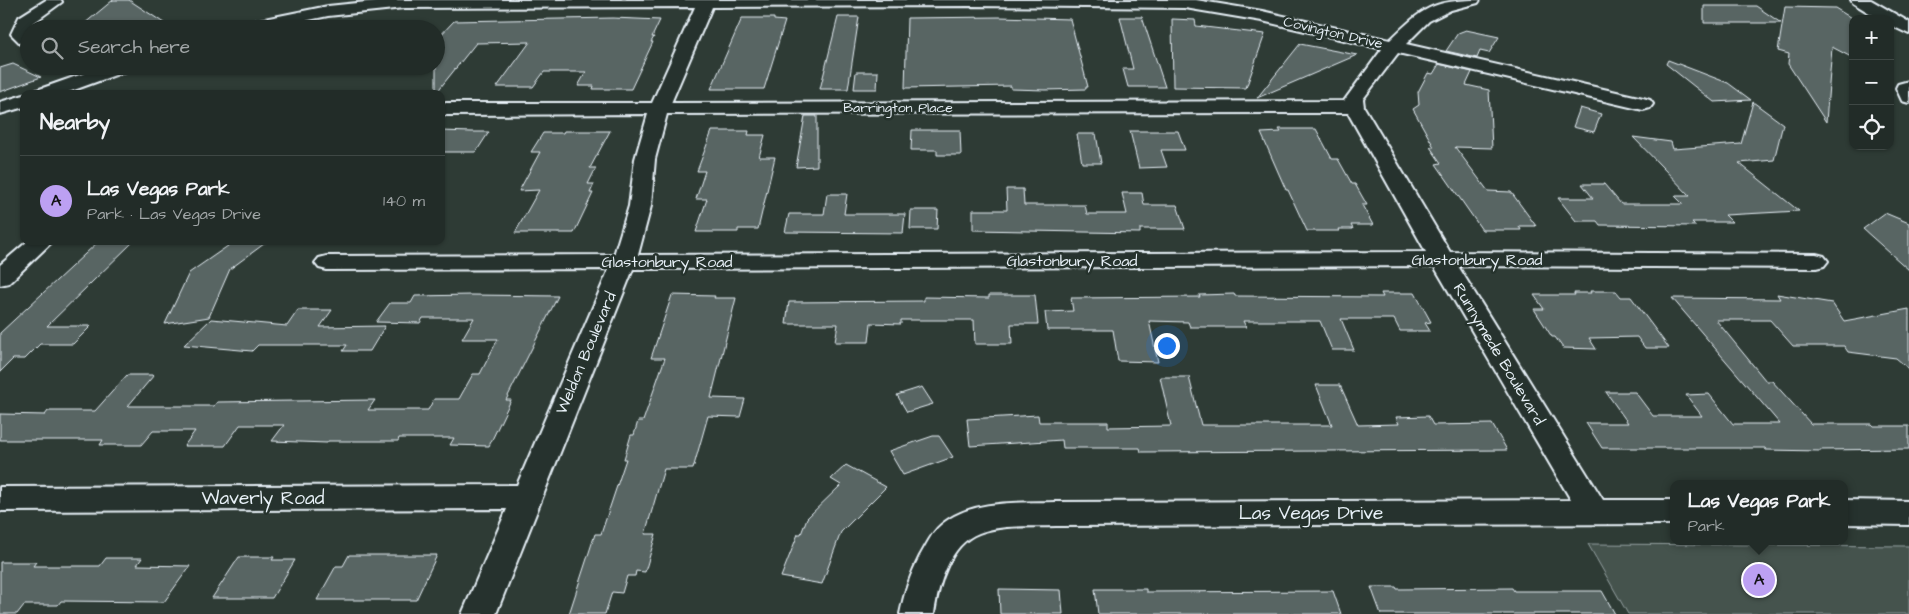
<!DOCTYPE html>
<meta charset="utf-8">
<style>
body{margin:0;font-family:"Architects Daughter",sans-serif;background:#2a3430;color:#f1f3f6}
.controls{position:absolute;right:15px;top:15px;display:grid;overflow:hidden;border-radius:10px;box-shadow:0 1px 4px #0004}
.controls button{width:45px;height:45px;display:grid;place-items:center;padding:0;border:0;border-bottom:1px solid #3f4845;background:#222c28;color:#f1f3f6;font:25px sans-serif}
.you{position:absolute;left:1166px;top:345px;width:18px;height:18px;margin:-12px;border:4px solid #fff;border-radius:50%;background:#1a73e8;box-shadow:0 0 0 8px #1a73e833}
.badge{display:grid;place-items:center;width:32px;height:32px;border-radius:50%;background:#bca0f2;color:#111;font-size:16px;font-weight:700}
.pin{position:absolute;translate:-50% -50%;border:2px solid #fff;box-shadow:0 1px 5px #0006}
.popup{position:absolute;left:1670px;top:480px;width:178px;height:65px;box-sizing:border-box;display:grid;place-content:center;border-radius:10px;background:#222c28;filter:drop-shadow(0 1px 4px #0005);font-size:16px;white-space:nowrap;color:#a2a7a8}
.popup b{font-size:19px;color:#f1f3f6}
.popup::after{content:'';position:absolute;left:50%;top:100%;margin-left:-10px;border:10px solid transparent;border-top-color:#222c28}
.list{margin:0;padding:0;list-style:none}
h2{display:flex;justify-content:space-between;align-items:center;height:65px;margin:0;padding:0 20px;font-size:21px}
h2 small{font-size:16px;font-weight:400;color:#a2a7a8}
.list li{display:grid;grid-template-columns:32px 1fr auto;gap:15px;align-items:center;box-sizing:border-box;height:90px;padding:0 20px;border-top:1px solid #3f4845}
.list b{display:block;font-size:19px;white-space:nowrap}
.list p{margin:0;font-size:16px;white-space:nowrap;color:#a2a7a8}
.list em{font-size:16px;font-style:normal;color:#a2a7a8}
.icon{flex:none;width:28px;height:28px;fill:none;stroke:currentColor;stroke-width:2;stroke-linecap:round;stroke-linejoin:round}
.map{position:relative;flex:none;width:1909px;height:614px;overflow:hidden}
.search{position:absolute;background:#222c28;box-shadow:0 1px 4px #0004;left:20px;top:20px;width:425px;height:55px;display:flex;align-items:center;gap:12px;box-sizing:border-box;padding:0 18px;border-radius:28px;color:#a2a7a8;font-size:19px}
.panel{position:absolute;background:#222c28;box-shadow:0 1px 4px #0004;left:20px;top:90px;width:425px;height:155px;border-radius:10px}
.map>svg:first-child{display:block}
.green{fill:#45524e;stroke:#96a2a3}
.building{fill:#596563;stroke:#e8f1f8}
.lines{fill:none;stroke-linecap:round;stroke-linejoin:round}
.minor-casing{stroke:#e8f1f8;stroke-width:4}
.minor{fill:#26332d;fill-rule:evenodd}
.labels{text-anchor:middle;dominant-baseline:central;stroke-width:5;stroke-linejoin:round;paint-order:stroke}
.far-street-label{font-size:14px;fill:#e8f1f8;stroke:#26332d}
.street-label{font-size:16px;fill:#e8f1f8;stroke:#26332d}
.near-street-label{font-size:19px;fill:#e8f1f8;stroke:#26332d}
</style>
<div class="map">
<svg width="1909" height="614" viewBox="0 0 1909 614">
<rect width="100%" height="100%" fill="#2e3b35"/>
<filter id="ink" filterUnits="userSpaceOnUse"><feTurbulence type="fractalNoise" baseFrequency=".02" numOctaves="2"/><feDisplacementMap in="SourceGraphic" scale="10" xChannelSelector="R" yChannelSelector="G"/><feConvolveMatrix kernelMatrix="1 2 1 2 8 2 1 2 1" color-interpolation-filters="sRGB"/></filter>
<g filter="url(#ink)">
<path class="green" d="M 1588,544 L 1909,546 L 1909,614 L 1628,614 Z"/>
<path class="building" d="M 113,0 L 129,0 L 173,29 L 78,29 Z
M 1704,6 L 1756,6 L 1781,23 L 1704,23 Z
M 1785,7 L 1835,8 L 1853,19 L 1853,58 L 1832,47 L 1826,122 L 1788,64 L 1789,54 L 1778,51 Z
M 838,17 L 859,17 L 848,89 L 820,89 Z
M 999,17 L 1070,19 L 1088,87 L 1086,87 L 1086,89 L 1045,90 L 1011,89 L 1011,86 L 905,88 L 907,18 Z
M 1120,17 L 1142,17 L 1165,87 L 1128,87 L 1123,69 L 1133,69 Z
M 613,18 L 660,20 L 652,37 L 654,37 L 651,42 L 653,42 L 631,89 L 593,89 L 594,86 L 578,86 L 586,72 L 544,72 L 533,87 L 497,87 L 530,42 L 476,43 L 436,93 L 436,40 L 454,21 Z
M 742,18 L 774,18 L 774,20 L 785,21 L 764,89 L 711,89 Z
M 1172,19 L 1195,20 L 1196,26 L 1265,34 L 1246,88 L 1173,87 Z
M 1466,30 L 1499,37 L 1489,53 L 1480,51 L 1477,58 L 1446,51 L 1458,33 Z
M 1300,44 L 1357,55 L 1257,98 Z
M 1668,60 L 1728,83 L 1751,100 L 1714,102 L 1666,64 Z
M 13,64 L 41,77 L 0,92 L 0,68 Z
M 1439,64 L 1472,72 L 1466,85 L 1489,90 L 1492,148 L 1455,147 L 1488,191 L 1511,192 L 1536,226 L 1519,226 L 1521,230 L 1482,230 L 1436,164 L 1441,163 L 1430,147 L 1434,147 L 1413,109 L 1419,105 L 1418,92 L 1428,73 L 1433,74 Z
M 856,72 L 878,72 L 877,89 L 854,89 Z
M 1753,102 L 1783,124 L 1774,160 L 1739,163 L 1799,211 L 1725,215 L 1732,222 L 1692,222 L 1696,226 L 1600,225 L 1597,221 L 1576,221 L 1558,198 L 1593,198 L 1582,184 L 1604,184 L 1621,204 L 1683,204 L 1675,196 L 1690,196 L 1633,137 L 1671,142 L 1673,149 L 1741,144 Z
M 1580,108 L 1601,114 L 1594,132 L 1573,127 Z
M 805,116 L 817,116 L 817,166 L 796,167 Z
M 1279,129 L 1316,129 L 1332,159 L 1338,159 L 1352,184 L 1355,184 L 1367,205 L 1362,205 L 1373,225 L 1351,225 L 1353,229 L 1338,229 L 1339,231 L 1307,231 L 1288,190 L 1286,190 L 1261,133 L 1281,132 Z
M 912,130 L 960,130 L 961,155 L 937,155 L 937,150 L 911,150 Z
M 441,131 L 472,132 L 489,132 L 476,152 L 441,152 Z
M 564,131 L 610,131 L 590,168 L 596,168 L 588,184 L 594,184 L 590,193 L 593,193 L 574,233 L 515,233 L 539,190 L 519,191 L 540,152 L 531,152 L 543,133 L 563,133 Z
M 712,131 L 749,131 L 748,135 L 765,135 L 759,157 L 775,157 L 758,229 L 738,229 L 738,232 L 696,232 L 707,199 L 696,199 L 705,171 L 697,171 Z
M 1130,131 L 1178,131 L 1185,150 L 1161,150 L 1167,167 L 1139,168 Z
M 1077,134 L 1096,134 L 1101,163 L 1082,163 Z
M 1006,189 L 1023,189 L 1024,205 L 1085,205 L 1087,214 L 1127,214 L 1122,193 L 1142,193 L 1144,205 L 1177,205 L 1185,229 L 1140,229 L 1140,233 L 973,230 L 973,210 L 1007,210 Z
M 827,194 L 847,194 L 844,214 L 905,214 L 903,233 L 785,232 L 789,214 L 824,214 Z
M 911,210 L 938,210 L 937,229 L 910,229 Z
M 1885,213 L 1909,223 L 1909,270 L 1863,229 Z
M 99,241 L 134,241 L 47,326 L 91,326 L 73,344 L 40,344 L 25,359 L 13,359 L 0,372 L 0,333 Z
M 235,241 L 268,241 L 230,269 L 209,317 L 165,324 L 189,273 Z
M 1590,291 L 1616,291 L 1621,297 L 1631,297 L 1669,348 L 1645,348 L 1637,337 L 1589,338 L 1596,349 L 1563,348 L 1555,337 L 1552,337 L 1534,309 L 1544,309 L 1534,295 L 1575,295 L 1574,293 L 1591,293 Z
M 1381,293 L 1415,293 L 1431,322 L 1425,323 L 1430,331 L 1400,331 L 1394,319 L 1341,319 L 1354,350 L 1332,350 L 1320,321 L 1243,321 L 1246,327 L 1190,327 L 1188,322 L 1149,321 L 1158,362 L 1118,361 L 1113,330 L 1047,330 L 1045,312 L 1073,311 L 1071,298 L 1200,297 L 1199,295 L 1234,294 L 1235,296 L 1383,297 Z
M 1777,294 L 1832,303 L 1844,321 L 1909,309 L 1909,369 L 1896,358 L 1848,352 L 1844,346 L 1793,346 L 1770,320 L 1716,320 L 1766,381 L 1772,381 L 1811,424 L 1872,424 L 1874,426 L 1909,426 L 1909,449 L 1820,450 L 1821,451 L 1766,450 L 1765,448 L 1602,448 L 1586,423 L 1628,423 L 1606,392 L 1635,392 L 1653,416 L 1702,416 L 1686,395 L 1709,394 L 1733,424 L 1780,424 L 1672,298 L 1780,299 Z
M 471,295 L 558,296 L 506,400 L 511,400 L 489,446 L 450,445 L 454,438 L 399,438 L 398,441 L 328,441 L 327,443 L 272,441 L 284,425 L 240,425 L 225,446 L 184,446 L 195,431 L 153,431 L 141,445 L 100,445 L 103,440 L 0,440 L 0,414 L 45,415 L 48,411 L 95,411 L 127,375 L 154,375 L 128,406 L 214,406 L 217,402 L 375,400 L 368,410 L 428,410 L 434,399 L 459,399 L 473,374 L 480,374 L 498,339 L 462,339 L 474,318 L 423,318 L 420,323 L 376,322 L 390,303 L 411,303 L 415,296 Z
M 672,295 L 715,296 L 714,298 L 736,298 L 711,398 L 745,399 L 740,417 L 708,416 L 693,469 L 664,469 L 645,534 L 656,534 L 645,572 L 636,571 L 635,576 L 627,576 L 622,593 L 612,592 L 605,614 L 569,614 L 595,534 L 601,534 L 626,459 L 624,459 L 631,435 L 634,435 L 638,421 L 643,421 L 665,358 L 651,358 Z
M 989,295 L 1035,295 L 1038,324 L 1011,324 L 1012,344 L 975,344 L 974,320 L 901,320 L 901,324 L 871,323 L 869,342 L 835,342 L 838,324 L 786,324 L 789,302 L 924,301 L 924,297 L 989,298 Z
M 298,310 L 332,310 L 320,327 L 385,326 L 370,351 L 343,351 L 347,345 L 258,345 L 252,351 L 184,345 L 211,319 L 287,326 Z
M 1160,377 L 1189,377 L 1201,425 L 1332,425 L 1316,385 L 1340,385 L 1358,425 L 1399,424 L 1396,417 L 1428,416 L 1433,425 L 1492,424 L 1507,450 L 1141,452 L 1140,448 L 1063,448 L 1062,440 L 970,446 L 967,419 L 1038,415 L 1039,422 L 1108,422 L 1108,427 L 1171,426 Z
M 922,387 L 933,404 L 907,412 L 897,395 Z
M 933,436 L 939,436 L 953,457 L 903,475 L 889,451 Z
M 846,465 L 886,487 L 841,532 L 822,584 L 781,577 L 798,534 L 801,534 L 807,518 L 841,485 L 831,479 Z
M 349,555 L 437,555 L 416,600 L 317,600 L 336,566 L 343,566 Z
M 239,557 L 274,557 L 272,560 L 295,560 L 272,598 L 212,598 Z
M 106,558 L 142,558 L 137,565 L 190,566 L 164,602 L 61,601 L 58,605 L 24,605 L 17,614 L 0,614 L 0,562 L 36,562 L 33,566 L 100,566 Z
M 1371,587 L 1396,587 L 1397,589 L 1512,588 L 1514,591 L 1602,591 L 1615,614 L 1381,614 Z
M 999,589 L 1061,590 L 1063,614 L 1000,614 Z
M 1095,589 L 1146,589 L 1146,592 L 1333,591 L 1341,614 L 1098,614 Z"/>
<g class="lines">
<defs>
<path id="minor" d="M 46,0 L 61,0 L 62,2 L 32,24 L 29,29 L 29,47 L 23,46 L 11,34 L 19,17 Z
M 386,0 L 1196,0 L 1262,11 L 1390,40 C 1423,8 1432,0 1480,0 L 1478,3 L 1451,10 L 1429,21 L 1406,44 L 1643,98 L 1650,100 L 1653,104 L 1650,108 L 1643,110 L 1398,53 L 1363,99 L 1364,107 L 1450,252 L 1816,254 L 1824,256 L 1828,261 L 1824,266 L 1816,268 L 1458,266 L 1603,500 L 1674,500 L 1674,524 L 1056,526 C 1031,527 1002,524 979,533 C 949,544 938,586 934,614 L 900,614 C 904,594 910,575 920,556 C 926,546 932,532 941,525 C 971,499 1019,503 1056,502 L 1571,500 L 1434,266 L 633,269 L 496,614 L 462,614 L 507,509 L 0,511 L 0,487 L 517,485 L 609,269 L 327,270 L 319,268 L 315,263 L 319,258 L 327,256 L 614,255 L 629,206 L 635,159 L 648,114 L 441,115 L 441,103 L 652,103 L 695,7 L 404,8 L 328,16 L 266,29 L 232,29 L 234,25 L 240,24 L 328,6 ZM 972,6 L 1185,8 L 1262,21 L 1382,49 L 1344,101 L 671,103 L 712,7 ZM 1348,113 L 1426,252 L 638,255 L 651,206 L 655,159 L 667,114 Z
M 1851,0 L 1871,0 L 1909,22 L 1909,34 L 1890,25 L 1890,19 L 1879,19 L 1853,3 Z
M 105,66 L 132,66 L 129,70 L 63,94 L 35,94 L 37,90 Z
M 1909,81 L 1909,103 L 1902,101 L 1896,88 L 1898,84 Z
M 24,95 L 24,107 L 0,114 L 0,102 Z
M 28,241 L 53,241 L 9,283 L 0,285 L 0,265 Z
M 1844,500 L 1909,501 L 1909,525 L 1844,524 Z"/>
</defs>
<use href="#minor" class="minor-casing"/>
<use href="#minor" class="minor"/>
</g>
</g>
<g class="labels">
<g class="far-street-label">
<text transform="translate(1333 33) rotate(13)">Covington Drive</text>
<text x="898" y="108">Barrington Place</text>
</g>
<g class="street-label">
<text x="1477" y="260">Glastonbury Road</text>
<text x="1072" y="261">Glastonbury Road</text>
<text x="667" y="262">Glastonbury Road</text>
<text transform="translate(586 353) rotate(-67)">Weldon Boulevard</text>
<text transform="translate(1499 354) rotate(59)">Runnymede Boulevard</text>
</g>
<g class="near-street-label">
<text x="263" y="498">Waverly Road</text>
<text x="1311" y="513">Las Vegas Drive</text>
</g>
</g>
</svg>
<div class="controls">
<button>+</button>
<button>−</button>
<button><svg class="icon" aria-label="locate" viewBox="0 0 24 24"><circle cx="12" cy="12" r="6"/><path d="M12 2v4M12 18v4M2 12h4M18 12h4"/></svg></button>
</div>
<div class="you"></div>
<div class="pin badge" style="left:1759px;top:580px">A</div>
<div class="popup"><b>Las Vegas Park</b>Park</div>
<div class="search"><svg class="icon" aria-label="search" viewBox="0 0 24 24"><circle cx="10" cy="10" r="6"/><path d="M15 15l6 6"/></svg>Search here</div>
<section class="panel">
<h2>Nearby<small></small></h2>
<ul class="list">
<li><span class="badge">A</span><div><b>Las Vegas Park</b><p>Park · Las Vegas Drive</p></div><em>140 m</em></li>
</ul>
</section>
</div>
